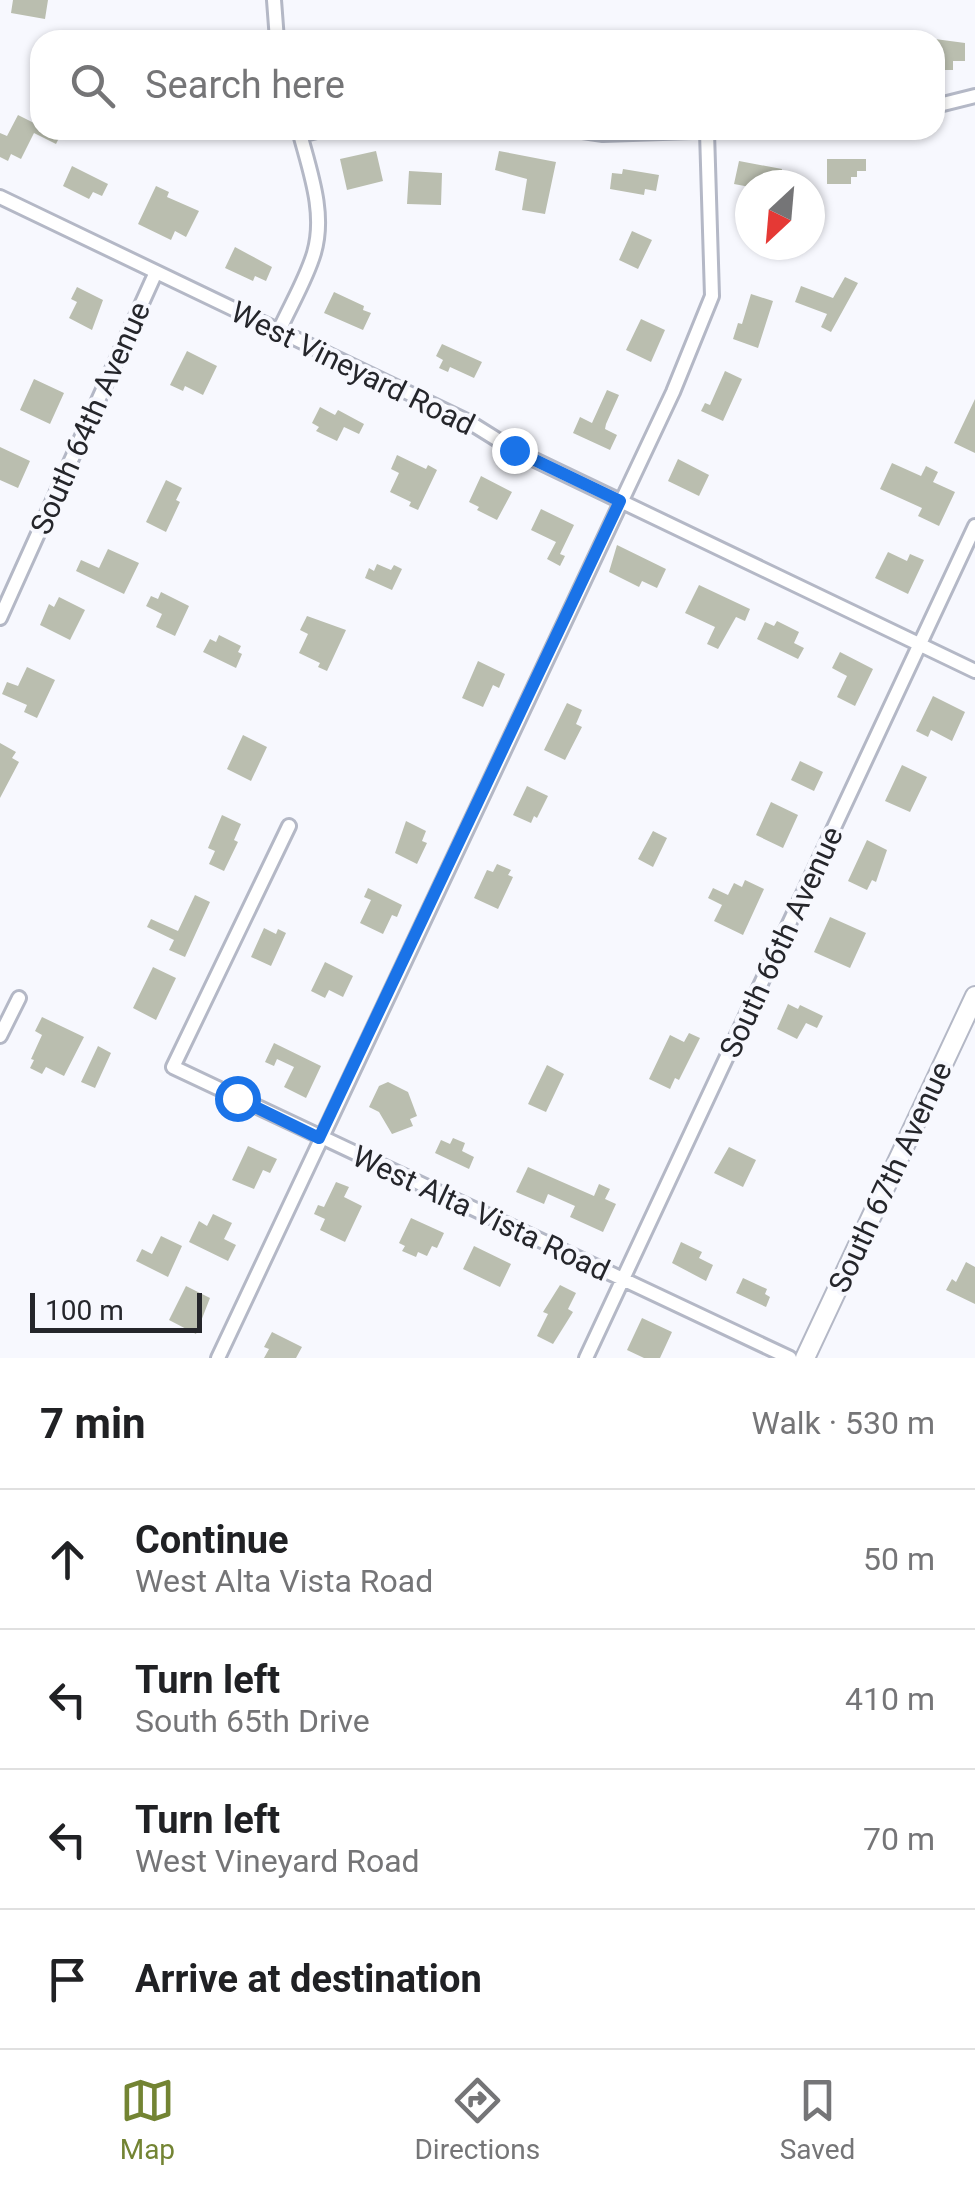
<!DOCTYPE html>
<meta charset="utf-8">
<style>
body{margin:0;font-family:Roboto,sans-serif;background:#f6f6f6;color:#202124}
.compass{position:absolute;left:735px;top:170px;width:90px;height:90px;border-radius:50%;background:#fff;box-shadow:0 2px 8px #0004;rotate:206deg}
.scale{position:absolute;left:30px;bottom:25px;width:172px;box-sizing:border-box;padding-left:10px;border:5px solid #25262b;border-top:0;font-size:28px;line-height:35px;white-space:nowrap;color:#25262b;-webkit-text-stroke:8px #f7f8fe;paint-order:stroke}
.stop{position:absolute;width:30px;height:30px;margin:-22px;border:8px solid #1a73e8;border-radius:50%;background:#fff}
.stop.end{background:#1a73e8;border-color:#fff;box-shadow:0 2px 10px #0008}
.list{margin:0;padding:0;list-style:none}
h2{display:flex;justify-content:space-between;align-items:center;height:130px;margin:0;padding:0 40px;font-size:42px}
h2 small{font-size:32px;font-weight:400;color:#757577}
.list li{display:grid;grid-template-columns:65px 1fr auto;gap:30px;align-items:center;box-sizing:border-box;height:140px;padding:0 40px;border-top:2px solid #e0e0e0}
.list b{display:block;font-size:38px;white-space:nowrap}
.list p{margin:0;font-size:32px;white-space:nowrap;color:#757577}
.list em{font-size:32px;font-style:normal;color:#757577}
.icon{flex:none;width:55px;height:55px;fill:none;stroke:currentColor;stroke-width:2;stroke-linecap:round;stroke-linejoin:round}
.map{position:relative;flex:none;width:975px;height:1358px;overflow:hidden}
.search{position:absolute;background:#fff;box-shadow:0 2px 8px #0004;left:30px;right:30px;top:30px;height:110px;display:flex;align-items:center;gap:25px;box-sizing:border-box;padding:0 35px;border-radius:30px;color:#757577;font-size:38px}
.sheet{height:690px;background:#fff}
nav{display:flex;justify-content:space-around;align-items:center;box-sizing:border-box;height:140px;border-top:2px solid #e0e0e0;background:#fff;font-size:28px;color:#757577}
nav a{display:grid;justify-items:center;gap:5px}
nav .on{color:#738433}
.map>svg:first-child{display:block}
.building{fill:#babeaf}
.lines{fill:none;stroke-linecap:round;stroke-linejoin:round}
.minor-casing{stroke:#b4b8c6;stroke-width:18}
.major-casing{stroke:#b4b8c6;stroke-width:22}
.minor{stroke:#fff;stroke-width:12}
.major{stroke:#fff;stroke-width:18}
.route{stroke:#1a73e8;stroke-width:12}
.labels{text-anchor:middle;dominant-baseline:central;stroke-width:8;stroke-linejoin:round;paint-order:stroke}
.street-label{font-size:30px;fill:#25262b;stroke:#f7f8fe}
</style>
<div class="map">
<svg width="975" height="1358" viewBox="0 0 975 1358">
<rect width="100%" height="100%" fill="#f7f8fe"/>
<path class="building" d="M 13,0 L 48,0 L 45,19 L 11,13 Z
M 935,39 L 965,43 L 965,61 L 953,61 L 953,70 L 939,70 L 940,65 L 935,65 Z
M 18,115 L 40,126 L 40,130 L 60,136 L 56,144 L 34,133 L 21,159 L 11,154 L 8,161 L 0,157 L 0,133 L 7,136 Z
M 376,151 L 383,181 L 347,190 L 340,159 Z
M 499,151 L 556,162 L 545,214 L 522,210 L 527,179 L 495,170 Z
M 827,159 L 866,159 L 866,171 L 857,171 L 857,177 L 851,177 L 851,184 L 827,184 Z
M 739,161 L 782,169 L 780,183 L 750,187 L 734,184 Z
M 72,166 L 108,184 L 102,196 L 93,192 L 89,199 L 63,186 Z
M 623,169 L 659,175 L 656,191 L 645,189 L 644,195 L 610,189 L 612,173 L 622,174 Z
M 409,171 L 442,173 L 441,205 L 407,204 Z
M 156,186 L 169,192 L 167,197 L 199,211 L 186,237 L 175,231 L 171,240 L 138,224 Z
M 632,231 L 652,240 L 638,269 L 619,260 Z
M 235,247 L 272,267 L 266,281 L 255,276 L 253,281 L 225,268 Z
M 845,277 L 858,283 L 831,332 L 821,327 L 827,314 L 795,302 L 801,286 L 833,298 Z
M 77,287 L 103,300 L 92,330 L 69,318 L 77,302 L 71,299 Z
M 334,292 L 364,306 L 363,310 L 371,313 L 363,330 L 324,313 Z
M 751,294 L 773,301 L 758,348 L 733,339 L 738,323 L 742,324 Z
M 641,319 L 665,330 L 651,362 L 626,350 Z
M 442,344 L 482,362 L 474,378 L 450,367 L 448,372 L 439,368 L 443,360 L 436,356 Z
M 187,351 L 217,366 L 203,395 L 185,386 L 183,391 L 170,385 Z
M 725,371 L 742,379 L 723,421 L 701,411 L 705,403 L 710,405 Z
M 34,379 L 64,393 L 50,424 L 20,410 Z
M 607,390 L 619,395 L 606,424 L 605,429 L 617,435 L 610,450 L 573,433 L 580,417 L 592,423 Z
M 975,399 L 975,453 L 954,443 Z
M 320,407 L 335,415 L 338,410 L 364,424 L 359,434 L 344,427 L 337,441 L 316,431 L 319,427 L 312,423 Z
M 0,447 L 30,461 L 18,488 L 0,480 Z
M 397,455 L 426,469 L 428,465 L 437,470 L 418,510 L 409,506 L 411,502 L 390,492 L 399,473 L 391,469 Z
M 678,459 L 709,475 L 699,496 L 668,481 Z
M 892,463 L 921,476 L 926,466 L 938,472 L 933,482 L 955,492 L 939,526 L 918,516 L 922,508 L 880,489 Z
M 481,476 L 512,492 L 497,520 L 477,510 L 479,507 L 469,502 Z
M 166,480 L 182,488 L 176,500 L 180,502 L 166,532 L 146,522 Z
M 541,509 L 574,525 L 560,554 L 565,556 L 560,566 L 547,559 L 556,542 L 531,530 Z
M 617,545 L 666,569 L 657,588 L 642,581 L 639,587 L 609,572 Z
M 108,549 L 139,563 L 124,594 L 76,571 L 81,560 L 99,568 Z
M 888,552 L 907,561 L 910,554 L 924,560 L 908,594 L 875,578 Z
M 377,564 L 391,570 L 394,565 L 402,569 L 392,590 L 365,578 L 369,568 L 374,571 Z
M 699,585 L 750,609 L 745,621 L 736,617 L 718,649 L 707,644 L 715,627 L 685,613 Z
M 161,592 L 189,606 L 175,636 L 156,627 L 162,614 L 146,606 L 151,596 L 158,599 Z
M 59,597 L 85,610 L 70,640 L 40,625 L 49,604 L 54,607 Z
M 307,616 L 346,630 L 327,671 L 318,667 L 320,663 L 299,653 L 308,634 L 300,630 Z
M 777,621 L 799,632 L 794,643 L 804,648 L 798,659 L 757,639 L 765,622 L 774,626 Z
M 219,635 L 241,646 L 238,652 L 242,654 L 236,668 L 203,652 L 210,639 L 216,642 Z
M 840,652 L 873,669 L 855,706 L 837,697 L 847,676 L 832,668 Z
M 478,661 L 505,674 L 499,688 L 493,685 L 483,707 L 462,698 Z
M 27,667 L 55,680 L 37,718 L 24,712 L 27,705 L 2,694 L 7,682 L 18,686 Z
M 933,696 L 965,712 L 952,741 L 931,730 L 928,737 L 916,731 Z
M 567,703 L 582,710 L 576,724 L 582,727 L 565,760 L 544,750 Z
M 243,735 L 267,747 L 251,781 L 227,769 Z
M 0,743 L 16,752 L 12,758 L 19,762 L 0,798 Z
M 800,761 L 823,772 L 814,791 L 791,780 Z
M 902,765 L 927,777 L 910,812 L 885,801 Z
M 527,786 L 548,796 L 537,818 L 534,816 L 531,823 L 513,815 Z
M 771,802 L 798,815 L 783,848 L 756,835 Z
M 222,815 L 241,824 L 234,840 L 238,842 L 224,871 L 209,864 L 215,851 L 208,848 Z
M 406,821 L 426,831 L 422,841 L 427,843 L 417,864 L 395,853 Z
M 653,831 L 667,838 L 653,867 L 638,859 Z
M 867,840 L 887,850 L 876,882 L 872,880 L 867,890 L 848,881 Z
M 497,864 L 511,870 L 508,875 L 513,877 L 498,909 L 474,898 L 487,870 L 493,872 Z
M 745,880 L 764,889 L 743,935 L 714,921 L 722,905 L 708,898 L 713,888 L 728,895 L 734,883 L 742,887 Z
M 368,888 L 402,905 L 397,917 L 392,915 L 383,934 L 360,923 L 371,900 L 364,897 Z
M 195,895 L 210,902 L 185,957 L 169,950 L 174,940 L 147,927 L 151,919 L 178,931 Z
M 830,917 L 866,933 L 850,968 L 814,952 Z
M 264,928 L 276,934 L 278,929 L 286,933 L 271,966 L 251,957 Z
M 325,962 L 353,976 L 343,997 L 329,990 L 325,998 L 311,991 Z
M 153,967 L 176,978 L 156,1020 L 133,1008 Z
M 788,1004 L 798,1009 L 800,1005 L 823,1016 L 817,1028 L 806,1023 L 797,1039 L 777,1029 Z
M 42,1017 L 84,1037 L 64,1076 L 46,1067 L 42,1074 L 30,1068 L 34,1060 L 31,1059 L 42,1035 L 35,1031 Z
M 689,1033 L 700,1038 L 679,1080 L 675,1078 L 670,1089 L 649,1079 L 670,1035 L 684,1042 Z
M 274,1043 L 321,1066 L 306,1098 L 284,1087 L 294,1067 L 277,1059 L 274,1066 L 265,1062 Z
M 98,1046 L 111,1053 L 95,1088 L 81,1082 Z
M 547,1065 L 564,1074 L 546,1112 L 528,1104 Z
M 388,1082 L 408,1092 L 417,1116 L 410,1119 L 413,1126 L 392,1134 L 379,1112 L 369,1107 L 379,1086 Z
M 453,1138 L 465,1143 L 462,1151 L 474,1157 L 469,1169 L 435,1153 L 441,1140 L 450,1144 Z
M 248,1146 L 277,1159 L 270,1173 L 263,1170 L 254,1189 L 232,1180 Z
M 729,1147 L 756,1160 L 743,1187 L 714,1173 Z
M 528,1167 L 594,1196 L 599,1184 L 610,1189 L 605,1199 L 616,1204 L 603,1232 L 570,1217 L 575,1206 L 548,1194 L 544,1204 L 516,1192 Z
M 336,1182 L 349,1187 L 344,1197 L 362,1206 L 345,1242 L 320,1230 L 325,1219 L 314,1214 L 318,1205 L 324,1207 Z
M 213,1214 L 232,1223 L 224,1239 L 236,1245 L 228,1261 L 189,1242 L 199,1221 L 207,1226 Z
M 411,1218 L 444,1233 L 437,1248 L 432,1246 L 427,1256 L 418,1252 L 416,1257 L 402,1251 L 405,1246 L 399,1243 Z
M 161,1236 L 182,1246 L 168,1277 L 136,1261 L 142,1249 L 152,1254 Z
M 681,1242 L 702,1252 L 699,1258 L 713,1265 L 706,1281 L 672,1263 Z
M 474,1246 L 511,1264 L 500,1287 L 463,1269 Z
M 966,1262 L 975,1267 L 975,1304 L 946,1290 L 952,1279 L 956,1282 Z
M 743,1278 L 767,1289 L 765,1294 L 770,1297 L 766,1307 L 736,1293 Z
M 560,1285 L 576,1293 L 568,1309 L 573,1312 L 553,1344 L 537,1336 L 548,1314 L 543,1312 Z
M 186,1286 L 210,1298 L 196,1334 L 169,1320 Z
M 642,1318 L 672,1332 L 660,1358 L 644,1358 L 627,1350 Z
M 272,1332 L 302,1347 L 296,1358 L 264,1358 L 269,1349 L 264,1347 Z"/>
<g class="lines">
<defs>
<path id="minor" d="M 274,0 L 277,40
M 935,106 L 975,96
M 576,130 L 603,134 L 722,130
M 300,135 L 321,130
M 0,197 L 469,422 L 514,450 L 975,671
M 279,331 C 290,306 306,280 314,253 C 326,212 309,169 299,130
M 0,618 L 156,272
M 289,826 L 173,1067 L 790,1358
M 0,1036 L 19,998
M 218,1358 L 673,392 L 712,296 L 707,132
M 586,1358 L 975,526"/>
<path id="major" d="M 805,1358 L 975,996"/>
</defs>
<use href="#minor" class="minor-casing"/>
<use href="#major" class="major-casing"/>
<use href="#minor" class="minor"/>
<use href="#major" class="major"/>
</g>
<g class="lines">
<path class="route" d="M 237,1098 L 319,1138 L 620,501 L 514,450"/>
</g>
<g class="labels">
<g class="street-label">
<text transform="translate(353 368) rotate(26)">West Vineyard Road</text>
<text transform="translate(90 418) rotate(-66)">South 64th Avenue</text>
<text transform="translate(781 942) rotate(-65)">South 66th Avenue</text>
<text transform="translate(890 1177) rotate(-65)">South 67th Avenue</text>
<text transform="translate(481 1213) rotate(25)">West Alta Vista Road</text>
</g>
</g>
</svg>
<svg class="compass" viewBox="-18 -18 36 36"><path d="M0-13l5 13h-10z" fill="#e53935"/><path d="M0 13l5-13h-10z" fill="#757577"/></svg>
<div class="scale">100 m</div>
<div class="stop" style="left:237px;top:1098px"></div>
<div class="stop end" style="left:514px;top:450px"></div>
<div class="search"><svg class="icon" aria-label="search" viewBox="0 0 24 24"><circle cx="10" cy="10" r="6"/><path d="M15 15l6 6"/></svg>Search here</div>
</div>
<section class="sheet">
<h2>7 min<small>Walk · 530 m</small></h2>
<ul class="list">
<li><svg class="icon" aria-label="ahead" viewBox="0 0 24 24"><path d="M12 20V5M6 11l6-6 6 6"/></svg><div><b>Continue</b><p>West Alta Vista Road</p></div><em>50 m</em></li>
<li><svg class="icon" aria-label="left" viewBox="0 0 24 24"><path d="M17 20v-9H6M10 6l-5 5 5 5"/></svg><div><b>Turn left</b><p>South 65th Drive</p></div><em>410 m</em></li>
<li><svg class="icon" aria-label="left" viewBox="0 0 24 24"><path d="M17 20v-9H6M10 6l-5 5 5 5"/></svg><div><b>Turn left</b><p>West Vineyard Road</p></div><em>70 m</em></li>
<li><svg class="icon" aria-label="arrive" viewBox="0 0 24 24"><path d="M6 21V4h12l-3 4 3 4H6"/></svg><div><b>Arrive at destination</b></div></li>
</ul>
</section>
<nav>
<a class="on"><svg class="icon" aria-label="map" viewBox="0 0 24 24"><path d="M3 6l6-2 6 2 6-2v14l-6 2-6-2-6 2zM9 4v14M15 6v14"/></svg>Map</a>
<a><svg class="icon" aria-label="directions" viewBox="0 0 24 24"><path d="M12 3l9 9-9 9-9-9zM9 14v-3h6M13 9l2 2-2 2"/></svg>Directions</a>
<a><svg class="icon" aria-label="saved" viewBox="0 0 24 24"><path d="M7 4h10v16l-5-4-5 4z"/></svg>Saved</a>
</nav>
